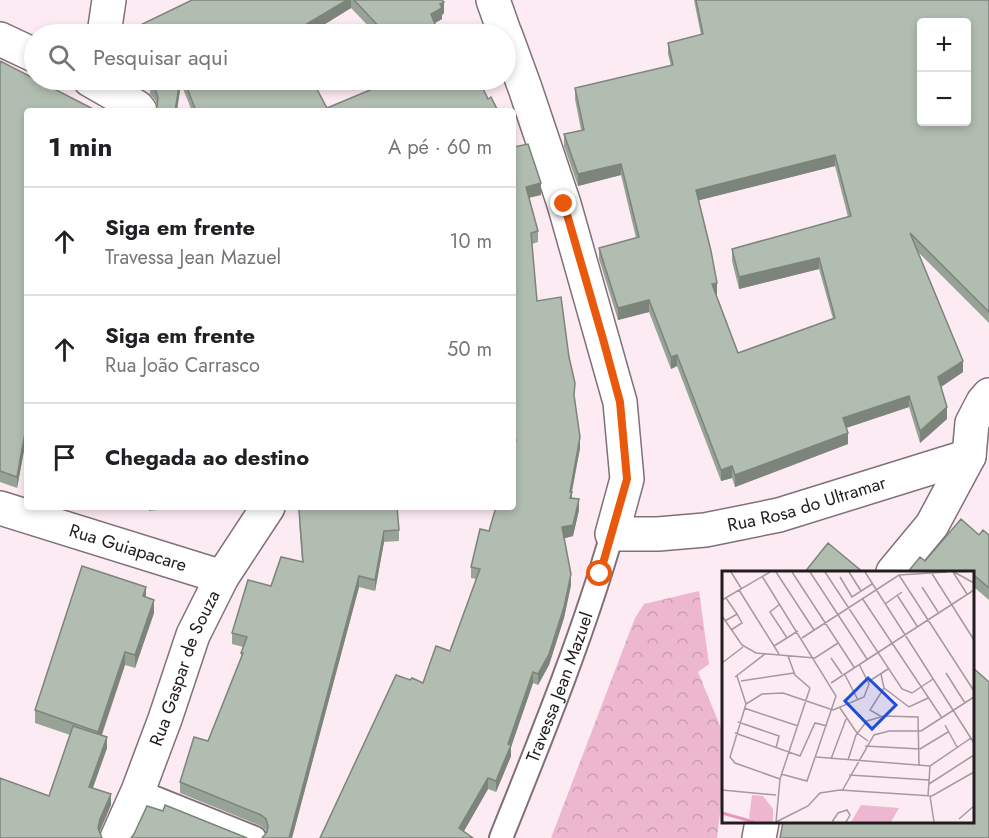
<!DOCTYPE html>
<html lang="pt">
<meta charset="utf-8">
<style>
body{margin:0;font-family:Jost,sans-serif;background:#f2f2f2;color:#202124}
.controls{position:absolute;right:18px;top:18px;display:grid;overflow:hidden;border-radius:6px;box-shadow:0 3px 9px #0003}
.controls button{width:54px;height:54px;display:grid;place-items:center;padding:0;border:0;border-bottom:2px solid #e0e0e0;background:#fff;color:#202124;font:30px sans-serif}
.stop{position:absolute;width:18px;height:18px;margin:-14px;border:4px solid #ea580c;border-radius:50%;background:#fff}
.stop.end{background:#ea580c;border-color:#fff;box-shadow:0 2px 6px #0008}
.list{margin:0;padding:0;list-style:none}
h2{display:flex;justify-content:space-between;align-items:center;height:78px;margin:0;padding:0 24px;font-size:26px}
h2 small{font-size:20px;font-weight:400;color:#757577}
.list li{display:grid;grid-template-columns:39px 1fr auto;gap:18px;align-items:center;box-sizing:border-box;height:108px;padding:0 24px;border-top:2px solid #e0e0e0}
.list b{display:block;font-size:22px;white-space:nowrap}
.list p{margin:0;font-size:20px;white-space:nowrap;color:#757577}
.list em{font-size:20px;font-style:normal;color:#757577}
.icon{flex:none;width:33px;height:33px;fill:none;stroke:currentColor;stroke-width:2;stroke-linecap:round;stroke-linejoin:round}
.map{position:relative;flex:none;width:989px;height:838px;overflow:hidden}
.search{position:absolute;background:#fff;box-shadow:0 3px 9px #0003;left:24px;top:24px;width:492px;height:66px;display:flex;align-items:center;gap:15px;box-sizing:border-box;padding:0 21px;border-radius:33px;color:#757577;font-size:22px}
.panel{position:absolute;background:#fff;box-shadow:0 3px 9px #0003;left:24px;top:108px;width:492px;height:402px;border-radius:6px}
.map>svg:first-child{display:block}
.park{fill:url(#park-crowns)}
.lines{fill:none;stroke-linecap:round;stroke-linejoin:round}
.lane-casing{stroke:#807077;stroke-width:26}
.street-casing{stroke:#807077;stroke-width:36}
.lane{stroke:#fff;stroke-width:22}
.street{stroke:#fff;stroke-width:33}
.wall{fill:#98a397;fill-rule:evenodd}
.shaded-wall{fill:#7c847b}
.building{fill:#b1bdb0;stroke:#7c847b;stroke-width:1.5;fill-rule:evenodd}
.route{stroke:#ea580c;stroke-width:8}
.labels{text-anchor:middle;dominant-baseline:central;stroke-width:4.5;stroke-linejoin:round;paint-order:stroke}
.street-label{font-size:18px;fill:#221c1e;stroke:#fdebf3}
.inset-river{fill:none;stroke:#e896be;stroke-width:3}
.inset-road{fill:none;stroke:#a5989e;stroke-width:1.5}
.view{fill:#1d4ed8;fill-opacity:0.15;stroke:#1d4ed8;stroke-width:3}
.inset-edge{fill:none;stroke:#221c1e;stroke-width:3}
</style>
<div class="map">
<svg width="989" height="838" viewBox="0 0 989 838">
<defs>
<pattern id="park-crowns" width="20" height="18" patternUnits="userSpaceOnUse" patternTransform="scale(1.5)"><rect width="20" height="18" fill="#edb7d0"/><path d="M2 6a3 3 0 1 1 6 0M12 15a3 3 0 1 1 6 0" fill="none" stroke="#cb9db2"/></pattern>
</defs>
<rect width="100%" height="100%" fill="#fdebf3"/>
<path class="park" d="M 699,591 L 709,664 L 698,672 L 723,733 L 723,788 L 717,838 L 551,838 L 635,618 L 644,604 Z"/>
<g class="lines">
<defs>
<g id="lane">
<path d="M 138,791 L 255,838"/>
<path id="s1" d="M 501,838 C 541,738 582,638 612,534"/>
</g>
<g id="street">
<path d="M 493,0 L 505,34"/>
<path d="M 104,34 L 109,0"/>
<path id="s2" d="M 506,36 L 525,88 L 564,204 L 620,402 L 627,479 L 612,534 L 658,534 L 705,530 L 779,515 L 969,456"/>
<path d="M 0,39 L 34,55"/>
<path d="M 90,80 L 137,107 L 140,111"/>
<path id="s3" d="M 0,508 L 222,577"/>
<path d="M 893,572 L 932,525 L 969,456 L 972,423 L 983,402 L 989,395"/>
<path id="s4" d="M 117,838 L 138,791 L 165,719 L 193,635 L 222,577 L 268,507"/>
<path d="M 759,838 L 762,822"/>
</g>
</defs>
<use href="#lane" class="lane-casing"/>
<use href="#street" class="street-casing"/>
<use href="#lane" class="lane"/>
<use href="#street" class="street"/>
</g>
<path class="wall" d="M 192,0 L 442,0 L 444,13 L 442,15 L 442,19 L 435,23 L 439,34 L 376,34 L 351,8 L 309,34 L 134,34 L 134,28 Z
M 694,0 L 989,0 L 989,323 L 918,252 L 963,372 L 941,387 L 947,419 L 920,443 L 909,407 L 846,428 L 848,444 L 735,487 L 732,478 L 721,481 L 677,366 L 671,369 L 649,312 L 618,320 L 599,259 L 599,248 L 636,238 L 621,175 L 578,186 L 564,146 L 564,134 L 581,130 L 575,99 L 575,88 L 671,66 L 668,54 L 668,43 L 701,35 ZM 835,166 L 848,217 L 732,249 L 732,261 L 739,289 L 819,269 L 833,319 L 738,353 L 716,295 L 717,294 L 699,200 Z
M 0,61 L 27,111 L 27,445 L 25,445 L 17,488 L 0,482 Z
M 150,80 L 312,80 L 327,108 L 457,81 L 488,99 L 498,111 L 192,111 L 181,84 L 157,106 L 155,100 L 150,94 L 151,82 Z
M 513,145 L 541,195 L 529,198 L 538,231 L 538,242 L 532,244 L 537,301 L 575,398 L 580,448 L 572,492 L 572,498 L 579,510 L 573,536 L 564,538 L 571,585 L 564,618 L 549,665 L 538,685 L 533,683 L 511,747 L 511,756 L 496,792 L 488,789 L 464,831 L 320,838 L 410,680 L 423,683 L 450,651 L 476,579 L 471,578 L 471,567 L 489,531 L 513,507 Z
M 149,507 L 183,507 L 149,511 Z
M 299,510 L 399,530 L 399,541 L 384,542 L 375,591 L 359,587 L 292,838 L 262,838 L 267,833 L 266,830 L 261,826 L 180,793 L 180,782 L 208,741 L 241,658 L 241,653 L 243,647 L 232,644 L 232,633 L 271,586 L 302,562 L 299,521 Z
M 979,535 L 989,535 L 989,600 L 975,588 L 925,561 Z
M 146,598 L 154,613 L 135,668 L 125,665 L 102,735 L 107,748 L 93,788 L 111,805 L 100,832 L 49,796 L 70,735 L 35,723 L 35,710 Z"/>
<path class="shaded-wall" d="M 347,0 L 351,0 L 351,8 L 309,34 L 290,34 Z
M 444,2 L 444,13 L 442,15 L 442,19 L 431,25 L 431,14 Z
M 180,80 L 181,80 L 181,84 L 177,111 L 175,111 Z
M 835,155 L 835,166 L 696,201 L 696,190 Z
M 621,164 L 621,175 L 578,186 L 578,174 Z
M 541,183 L 541,195 L 526,198 L 526,187 Z
M 819,258 L 819,269 L 739,289 L 739,277 Z
M 717,283 L 717,294 L 712,296 L 712,284 Z
M 649,300 L 649,312 L 618,320 L 618,308 Z
M 677,355 L 677,366 L 671,369 L 671,357 Z
M 963,361 L 963,372 L 938,389 L 938,377 Z
M 909,396 L 909,407 L 843,429 L 843,418 Z
M 947,407 L 947,419 L 920,443 L 920,431 Z
M 25,433 L 25,445 L 17,488 L 17,477 Z
M 848,433 L 848,444 L 735,487 L 735,475 Z
M 580,437 L 580,448 L 571,495 L 572,492 L 572,503 L 570,492 Z
M 732,466 L 732,478 L 721,481 L 721,470 Z
M 579,499 L 579,510 L 573,536 L 562,539 L 562,527 Z
M 384,531 L 384,542 L 375,591 L 375,580 Z
M 571,574 L 571,585 L 564,618 L 549,665 L 538,685 L 538,674 Z
M 359,576 L 359,587 L 292,838 L 289,838 Z
M 975,576 L 975,588 L 972,592 L 972,579 Z
M 146,587 L 146,600 L 143,596 Z
M 154,600 L 154,613 L 135,668 L 135,655 Z
M 125,652 L 125,665 L 98,745 L 98,732 Z
M 533,672 L 533,683 L 511,747 L 511,756 L 496,792 L 496,781 Z
M 107,737 L 107,748 L 89,798 L 89,787 Z
M 488,778 L 488,789 L 460,838 L 459,828 Z
M 111,794 L 111,805 L 100,830 L 98,838 L 98,828 L 100,819 Z"/>
<path class="building" d="M 192,0 L 347,0 L 290,34 L 137,34 L 134,28 Z
M 354,0 L 442,0 L 444,2 L 440,4 L 442,8 L 431,14 L 439,34 L 385,34 L 384,32 Z
M 696,0 L 989,0 L 989,312 L 910,233 L 963,361 L 938,377 L 947,407 L 920,431 L 909,396 L 843,418 L 848,433 L 735,475 L 732,466 L 721,470 L 677,355 L 671,357 L 649,300 L 618,308 L 599,248 L 639,237 L 621,164 L 578,174 L 564,134 L 584,130 L 575,88 L 673,65 L 668,43 L 703,34 ZM 921,22 L 966,22 L 966,122 L 921,122 ZM 835,155 L 851,216 L 732,249 L 739,277 L 819,258 L 835,318 L 738,353 L 712,284 L 717,283 L 711,251 L 696,190 Z
M 0,61 L 97,111 L 27,111 L 27,434 L 25,433 L 17,477 L 0,471 Z
M 154,80 L 180,80 L 175,111 L 154,111 L 157,107 L 158,97 L 155,89 L 150,83 Z
M 184,80 L 312,80 L 327,108 L 394,80 L 456,80 L 457,81 L 461,80 L 479,80 L 488,99 L 491,97 L 498,111 L 196,111 Z
M 528,144 L 541,183 L 526,187 L 538,231 L 531,233 L 537,301 L 561,297 L 569,357 L 575,383 L 574,395 L 580,437 L 570,492 L 572,492 L 570,498 L 579,499 L 573,525 L 562,527 L 571,574 L 564,607 L 549,654 L 538,674 L 533,672 L 508,744 L 511,745 L 496,781 L 488,778 L 459,828 L 473,838 L 320,838 L 396,675 L 410,680 L 412,678 L 423,683 L 436,646 L 450,651 L 480,569 L 471,567 L 480,529 L 489,531 L 496,507 L 513,507 L 513,451 L 516,440 L 513,440 L 513,145 L 514,147 Z
M 300,507 L 397,507 L 399,530 L 384,531 L 375,580 L 359,576 L 289,838 L 262,838 L 267,832 L 268,826 L 266,819 L 261,815 L 180,782 L 194,737 L 208,741 L 243,653 L 241,653 L 247,637 L 232,633 L 248,580 L 271,586 L 281,557 L 303,562 L 299,510 Z
M 961,519 L 979,535 L 983,530 L 989,535 L 989,588 L 975,576 L 972,579 L 972,573 L 907,573 L 920,557 L 925,561 Z
M 828,543 L 864,573 L 856,573 L 857,572 L 856,573 L 804,573 Z
M 82,566 L 146,587 L 143,596 L 154,600 L 135,655 L 125,652 L 98,732 L 35,710 Z
M 972,667 L 989,682 L 989,838 L 780,838 L 783,822 L 972,822 Z
M 73,726 L 107,737 L 89,787 L 111,794 L 100,819 L 98,828 L 102,838 L 0,838 L 0,778 L 49,796 Z
M 165,805 L 247,838 L 131,838 L 134,834 L 147,806 L 163,811 Z"/>
<g class="lines">
<path class="route" d="M 564,204 L 603,339 L 620,402 L 627,479 L 600,574"/>
</g>
<g class="labels">
<g class="street-label">
<text stroke="none"><textPath href="#s2" startOffset="716">Rua Rosa do Ultramar</textPath></text>
<text stroke="none"><textPath href="#s3" startOffset="134">Rua Guiapacare</textPath></text>
<text stroke="none"><textPath href="#s4" startOffset="183">Rua Gaspar de Souza</textPath></text>
<text stroke="none"><textPath href="#s1" startOffset="162">Travessa Jean Mazuel</textPath></text>
</g>
</g>
<g transform="translate(722 571)">
<rect width="252" height="252" fill="#fdebf3"/>
<path d="M 139,234 L 177,237 L 169,251 L 129,251 Z" fill="#edb7d0"/>
<path d="M 30,224 L 41,225 L 51,238 L 51,251 L 33,251 L 27,247 Z" fill="#edb7d0"/>
<path class="inset-river" d="M 0,242 L 32,251"/>
<path class="inset-road" d="M 9,1 L 19,17M 54,1 L 92,59M 70,1 L 132,96M 88,1 L 145,88M 103,1 L 180,118 L 190,122 L 211,108M 127,1 L 139,20M 143,1 L 252,172M 209,1 L 252,69M 231,1 L 245,23M 232,1 L 252,12M 177,4 L 252,120M 40,5 L 114,125 L 85,210 L 59,203M 118,6 L 130,26 L 150,13M 200,16 L 216,41M 17,19 L 57,83M 175,24 L 195,55M 4,27 L 15,43M 140,27 L 220,147M 0,29 L 48,1M 58,33 L 48,41 L 65,67M 163,33 L 180,21M 0,45 L 20,74 L 34,82 L 93,87 L 116,72M 3,50 L 15,43 L 20,52 L 9,59M 80,67 L 177,4 L 225,1M 52,75 L 76,60M 66,85 L 73,104 L 88,117M 109,87 L 120,103M 0,92 L 21,76M 122,102 L 136,129M 224,102 L 243,132M 159,103 L 162,117 L 148,139 L 160,146M 15,105 L 24,133M 13,106 L 43,83M 19,110 L 72,102M 146,111 L 166,98M 109,112 L 252,19M 162,117 L 187,136 L 206,127M 22,137 L 76,155M 118,137 L 135,162 L 146,170M 111,139 L 142,126 L 147,113 L 137,93M 16,151 L 57,165 L 54,177M 223,154 L 235,176M 199,160 L 252,126M 13,162 L 78,185 L 93,152 L 105,155M 143,175 L 198,178 L 226,161M 94,186 L 208,195 L 249,167M 109,188 L 124,148M 126,189 L 134,164 L 145,150 L 162,145 L 196,146 L 197,194M 127,204 L 207,209M 58,208 L 13,192 L 8,186 L 24,133 L 40,123 L 61,122 L 111,139M 207,213 L 252,184M 0,219 L 54,224M 120,220 L 152,164 L 167,160 L 199,160M 206,225 L 208,195M 208,225 L 212,251M 237,248 L 252,235M 54,251 L 86,235 L 98,222 L 118,219 L 210,225 L 252,201M 54,251 L 58,208 L 88,117M 110,251 L 116,242 L 125,239 L 128,244 L 124,251"/>
<path class="view" d="M 146,107 L 174,134 L 150,158 L 123,130 Z"/>
<rect width="252" height="252" class="inset-edge"/>
</g>
</svg>
<div class="controls">
<button>+</button>
<button>−</button>
</div>
<div class="stop" style="left:600px;top:574px"></div>
<div class="stop end" style="left:564px;top:204px"></div>
<div class="search"><svg class="icon" aria-label="search" viewBox="0 0 24 24"><circle cx="10" cy="10" r="6"/><path d="M15 15l6 6"/></svg>Pesquisar aqui</div>
<section class="panel">
<h2>1 min<small>A pé · 60 m</small></h2>
<ul class="list">
<li><svg class="icon" aria-label="ahead" viewBox="0 0 24 24"><path d="M12 20V5M6 11l6-6 6 6"/></svg><div><b>Siga em frente</b><p>Travessa Jean Mazuel</p></div><em>10 m</em></li>
<li><svg class="icon" aria-label="ahead" viewBox="0 0 24 24"><path d="M12 20V5M6 11l6-6 6 6"/></svg><div><b>Siga em frente</b><p>Rua João Carrasco</p></div><em>50 m</em></li>
<li><svg class="icon" aria-label="arrive" viewBox="0 0 24 24"><path d="M6 21V4h12l-3 4 3 4H6"/></svg><div><b>Chegada ao destino</b></div></li>
</ul>
</section>
</div>
